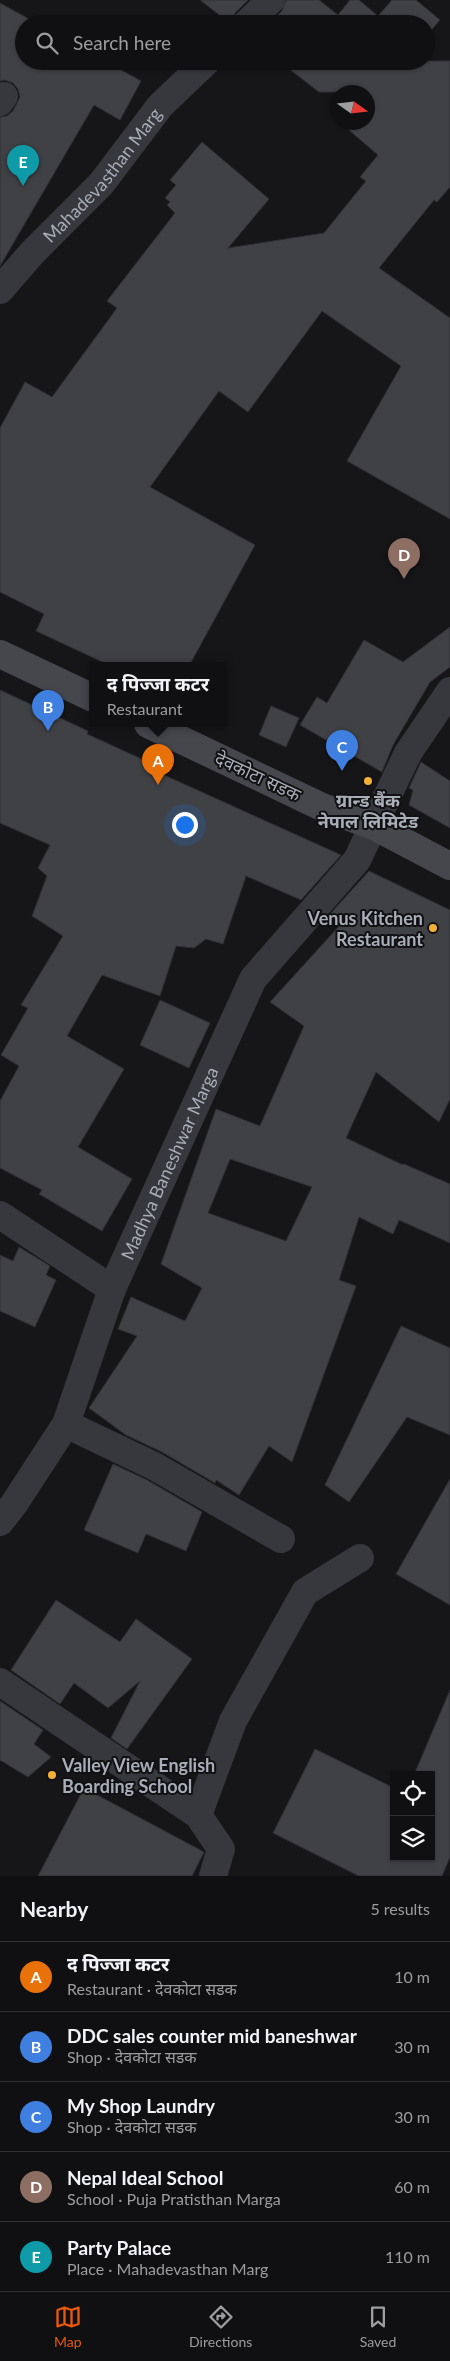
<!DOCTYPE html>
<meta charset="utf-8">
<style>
body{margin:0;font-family:Lato,"Noto Sans Devanagari",sans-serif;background:#1e1e20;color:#f1f3f6}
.controls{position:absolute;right:15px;bottom:15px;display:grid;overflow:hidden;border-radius:0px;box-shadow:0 1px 4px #0004}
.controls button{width:45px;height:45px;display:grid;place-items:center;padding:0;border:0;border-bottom:1px solid #303032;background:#101012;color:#f1f3f6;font:25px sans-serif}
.compass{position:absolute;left:330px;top:85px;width:45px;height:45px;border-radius:50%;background:#101012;box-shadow:0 1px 4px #0004;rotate:104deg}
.you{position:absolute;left:184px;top:824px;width:18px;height:18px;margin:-12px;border:4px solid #fff;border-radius:50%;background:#1a73e8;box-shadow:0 0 0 8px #1a73e833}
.badge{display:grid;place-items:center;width:32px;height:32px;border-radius:50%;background:#ea580c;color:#fff;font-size:16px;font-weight:700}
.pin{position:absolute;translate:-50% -41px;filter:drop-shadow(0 1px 2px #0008)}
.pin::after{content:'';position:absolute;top:26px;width:18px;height:15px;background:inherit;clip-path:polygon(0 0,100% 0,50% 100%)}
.popup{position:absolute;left:89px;top:662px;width:138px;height:65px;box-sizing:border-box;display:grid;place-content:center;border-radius:0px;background:#101012;filter:drop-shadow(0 1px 4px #0005);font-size:16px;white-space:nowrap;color:#9c9d9f}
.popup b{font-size:19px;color:#f1f3f6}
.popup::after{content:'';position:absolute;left:50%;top:100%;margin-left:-10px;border:10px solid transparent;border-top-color:#101012}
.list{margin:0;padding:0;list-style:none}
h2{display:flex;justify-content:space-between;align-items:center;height:65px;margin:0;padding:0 20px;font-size:21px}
h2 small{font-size:16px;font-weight:400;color:#9c9d9f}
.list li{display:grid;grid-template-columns:32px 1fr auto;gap:15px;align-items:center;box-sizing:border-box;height:70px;padding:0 20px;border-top:1px solid #303032}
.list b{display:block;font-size:19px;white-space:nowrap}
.list p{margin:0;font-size:16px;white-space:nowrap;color:#9c9d9f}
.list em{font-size:16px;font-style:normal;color:#9c9d9f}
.icon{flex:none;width:28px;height:28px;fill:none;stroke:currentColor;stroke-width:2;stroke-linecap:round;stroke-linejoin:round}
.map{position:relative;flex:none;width:450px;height:1876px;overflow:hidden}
.search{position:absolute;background:#101012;box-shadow:0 1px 4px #0004;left:15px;right:15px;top:15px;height:55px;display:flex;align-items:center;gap:12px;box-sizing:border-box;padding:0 18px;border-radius:28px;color:#9c9d9f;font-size:19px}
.sheet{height:415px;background:#101012}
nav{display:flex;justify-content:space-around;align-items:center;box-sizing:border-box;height:70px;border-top:1px solid #303032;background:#101012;font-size:14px;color:#9c9d9f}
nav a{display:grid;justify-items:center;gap:2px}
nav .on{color:#ea580c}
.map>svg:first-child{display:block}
.building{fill:#404145;stroke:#303034;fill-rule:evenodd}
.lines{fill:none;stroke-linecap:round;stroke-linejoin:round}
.street{stroke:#37383d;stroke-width:28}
.secondary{stroke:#45474d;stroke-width:28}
.poi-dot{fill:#f2b134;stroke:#111113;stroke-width:2}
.labels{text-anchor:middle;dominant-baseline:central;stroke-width:4;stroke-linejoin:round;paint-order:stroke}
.street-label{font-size:18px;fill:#a8adb8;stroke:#111113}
.poi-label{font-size:18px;font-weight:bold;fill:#a8adb8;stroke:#111113}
</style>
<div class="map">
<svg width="450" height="1876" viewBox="0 0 450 1876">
<rect width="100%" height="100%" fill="#161618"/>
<path class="building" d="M 200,0 L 248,0 L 235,13 L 231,24 Z
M 286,0 L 319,0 L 338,15 L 350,0 L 359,0 L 378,16 L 392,0 L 416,0 L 440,20 L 426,36 L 426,24 L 269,24 L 282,11 Z
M 0,3 L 38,24 L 24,24 L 24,61 L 105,61 L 141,81 L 120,120 L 94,105 L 0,266 L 0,117 L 7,116 L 13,111 L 20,97 L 18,89 L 13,83 L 5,80 L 0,81 Z
M 279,61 L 450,61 L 450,187 L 437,202 L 434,200 L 379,268 L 450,318 L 450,519 L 347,461 L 401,366 L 322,311 L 248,412 L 219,391 L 150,487 L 255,545 L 189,666 L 111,666 L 36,631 L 44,614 L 0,592 L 0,428 L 25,382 L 52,397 L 117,308 L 107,301 L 175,213 L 167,205 L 170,202 L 165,198 L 176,185 L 170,180 L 202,142 L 269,199 L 228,248 L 324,233 L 366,181 L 360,177 L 378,155 L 342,124 L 368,122 L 368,92 L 319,92 Z
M 450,627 L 450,667 L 430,682 L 393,745 L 382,772 L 300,725 L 317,697 L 327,703 L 364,640 L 403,662 Z
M 0,690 L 88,731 L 87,734 L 146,761 L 144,766 L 341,855 L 301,900 L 246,876 L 223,944 L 206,939 L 194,948 L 176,946 L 160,996 L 102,975 L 67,1036 L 124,1069 L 78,1147 L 132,1179 L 102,1231 L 39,1194 L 42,1190 L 0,1168 L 0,1101 L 19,1066 L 1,1055 L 28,1008 L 21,1005 L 63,936 L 32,916 L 47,876 L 38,868 L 50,845 L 0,823 Z
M 271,706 L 299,718 L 286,747 L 259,735 Z
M 421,762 L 450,781 L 450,828 L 409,805 L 413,790 L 409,788 Z
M 369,871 L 450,910 L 450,1099 L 439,1122 L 376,1072 L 346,1138 L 403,1165 L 404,1164 L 450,1184 L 450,1243 L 399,1220 L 393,1234 L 359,1217 L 339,1280 L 356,1286 L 292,1462 L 269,1446 L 239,1495 L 216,1480 L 215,1483 L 162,1452 L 126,1435 L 89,1408 L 137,1336 L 118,1329 L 131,1297 L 185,1321 L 202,1288 L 161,1264 L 216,1109 L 260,1126 L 304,1026 L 270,1002 L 342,923 L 328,920 L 331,913 ZM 230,1159 L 312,1187 L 286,1241 L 208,1213 Z
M 160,1000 L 210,1023 L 189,1068 L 140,1045 Z
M 19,1247 L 50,1266 L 46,1275 L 56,1280 L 35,1327 L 0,1311 L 0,1255 L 13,1261 Z
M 401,1326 L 450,1348 L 450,1435 L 407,1417 L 349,1502 L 325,1485 Z
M 113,1464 L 147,1480 L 202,1512 L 186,1551 L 146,1534 L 138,1553 L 84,1530 Z
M 450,1479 L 450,1605 L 396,1574 Z
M 56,1600 L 120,1642 L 136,1619 L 192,1659 L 127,1749 L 111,1738 L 140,1681 L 108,1708 L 74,1683 L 60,1704 L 11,1670 Z
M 450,1690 L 450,1857 L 442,1876 L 359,1876 L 273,1833 L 315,1749 L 394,1788 L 394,1857 L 431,1857 L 431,1775 L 414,1775 Z
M 0,1701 L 43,1730 L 34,1744 L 51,1757 L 28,1777 L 0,1760 Z
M 84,1788 L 204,1852 L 192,1876 L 38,1876 Z"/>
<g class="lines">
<g class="street">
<path d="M 246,24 L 271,0"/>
<path d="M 0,102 L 4,96"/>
<path id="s1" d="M 0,290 L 32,253 L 101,184 L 160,106 L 207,61"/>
<path d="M 0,1215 L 112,1289"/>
<path d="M 66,1424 L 154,1466 L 281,1539"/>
<path id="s2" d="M 0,1522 L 14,1504 L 66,1424 L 112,1289 L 253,979 L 357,860 L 408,753 L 450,691"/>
<path d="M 0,1682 L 198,1815 L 221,1849 L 213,1876"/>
<path d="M 198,1815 L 233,1721 L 305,1592 L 360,1558"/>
</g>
<path class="secondary" d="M 0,654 L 93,698
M 148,724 L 322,807 L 374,826 L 450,866"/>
</g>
<g class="poi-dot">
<circle cx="368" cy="781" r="5"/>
<circle cx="433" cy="928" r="5"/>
<circle cx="52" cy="1775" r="5"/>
</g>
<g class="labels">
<g class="street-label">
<text stroke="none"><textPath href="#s1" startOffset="154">Mahadevasthan Marg</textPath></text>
<text transform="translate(258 776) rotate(25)">देवकोटा सडक</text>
<text stroke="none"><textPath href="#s2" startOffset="399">Madhya Baneshwar Marga</textPath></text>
</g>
<g class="poi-label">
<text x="368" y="800">ग्रान्ड बैंक<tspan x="368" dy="21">नेपाल लिमिटेड</tspan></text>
<text x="423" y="918" text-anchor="end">Venus Kitchen<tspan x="423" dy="21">Restaurant</tspan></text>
<text x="62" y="1765" text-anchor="start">Valley View English<tspan x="62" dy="21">Boarding School</tspan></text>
</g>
</g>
</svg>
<div class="controls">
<button><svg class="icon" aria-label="locate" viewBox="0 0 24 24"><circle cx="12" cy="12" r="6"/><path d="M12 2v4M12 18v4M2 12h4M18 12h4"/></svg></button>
<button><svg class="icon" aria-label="layers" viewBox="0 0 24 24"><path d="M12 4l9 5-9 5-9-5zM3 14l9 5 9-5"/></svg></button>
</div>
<svg class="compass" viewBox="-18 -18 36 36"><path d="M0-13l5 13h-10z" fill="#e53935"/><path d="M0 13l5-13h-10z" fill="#9c9d9f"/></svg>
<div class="you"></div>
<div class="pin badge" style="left:158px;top:785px;background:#e8710a">A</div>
<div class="popup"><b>द पिज्जा कटर</b>Restaurant</div>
<div class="pin badge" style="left:48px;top:731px;background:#3f7fe0">B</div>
<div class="pin badge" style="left:342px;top:771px;background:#3f7fe0">C</div>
<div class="pin badge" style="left:404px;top:579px;background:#8d6e63">D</div>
<div class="pin badge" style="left:23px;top:186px;background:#0f9aa8">E</div>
<div class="search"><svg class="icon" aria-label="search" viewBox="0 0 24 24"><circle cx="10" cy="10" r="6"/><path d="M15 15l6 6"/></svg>Search here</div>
</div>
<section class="sheet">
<h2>Nearby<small>5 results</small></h2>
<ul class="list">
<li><span class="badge" style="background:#e8710a">A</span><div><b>द पिज्जा कटर</b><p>Restaurant · देवकोटा सडक</p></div><em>10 m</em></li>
<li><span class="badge" style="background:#3f7fe0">B</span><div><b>DDC sales counter mid baneshwar</b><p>Shop · देवकोटा सडक</p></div><em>30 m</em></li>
<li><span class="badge" style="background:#3f7fe0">C</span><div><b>My Shop Laundry</b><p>Shop · देवकोटा सडक</p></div><em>30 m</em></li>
<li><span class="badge" style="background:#8d6e63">D</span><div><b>Nepal Ideal School</b><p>School · Puja Pratisthan Marga</p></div><em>60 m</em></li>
<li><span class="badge" style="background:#0f9aa8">E</span><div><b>Party Palace</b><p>Place · Mahadevasthan Marg</p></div><em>110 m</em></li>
</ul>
</section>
<nav>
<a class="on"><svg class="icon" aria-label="map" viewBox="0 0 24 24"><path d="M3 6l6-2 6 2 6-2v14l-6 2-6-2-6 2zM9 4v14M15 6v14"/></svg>Map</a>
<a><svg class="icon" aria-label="directions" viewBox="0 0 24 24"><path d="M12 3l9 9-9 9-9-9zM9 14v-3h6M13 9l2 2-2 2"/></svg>Directions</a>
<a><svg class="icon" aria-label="saved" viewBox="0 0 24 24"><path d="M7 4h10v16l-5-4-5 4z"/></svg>Saved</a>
</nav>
